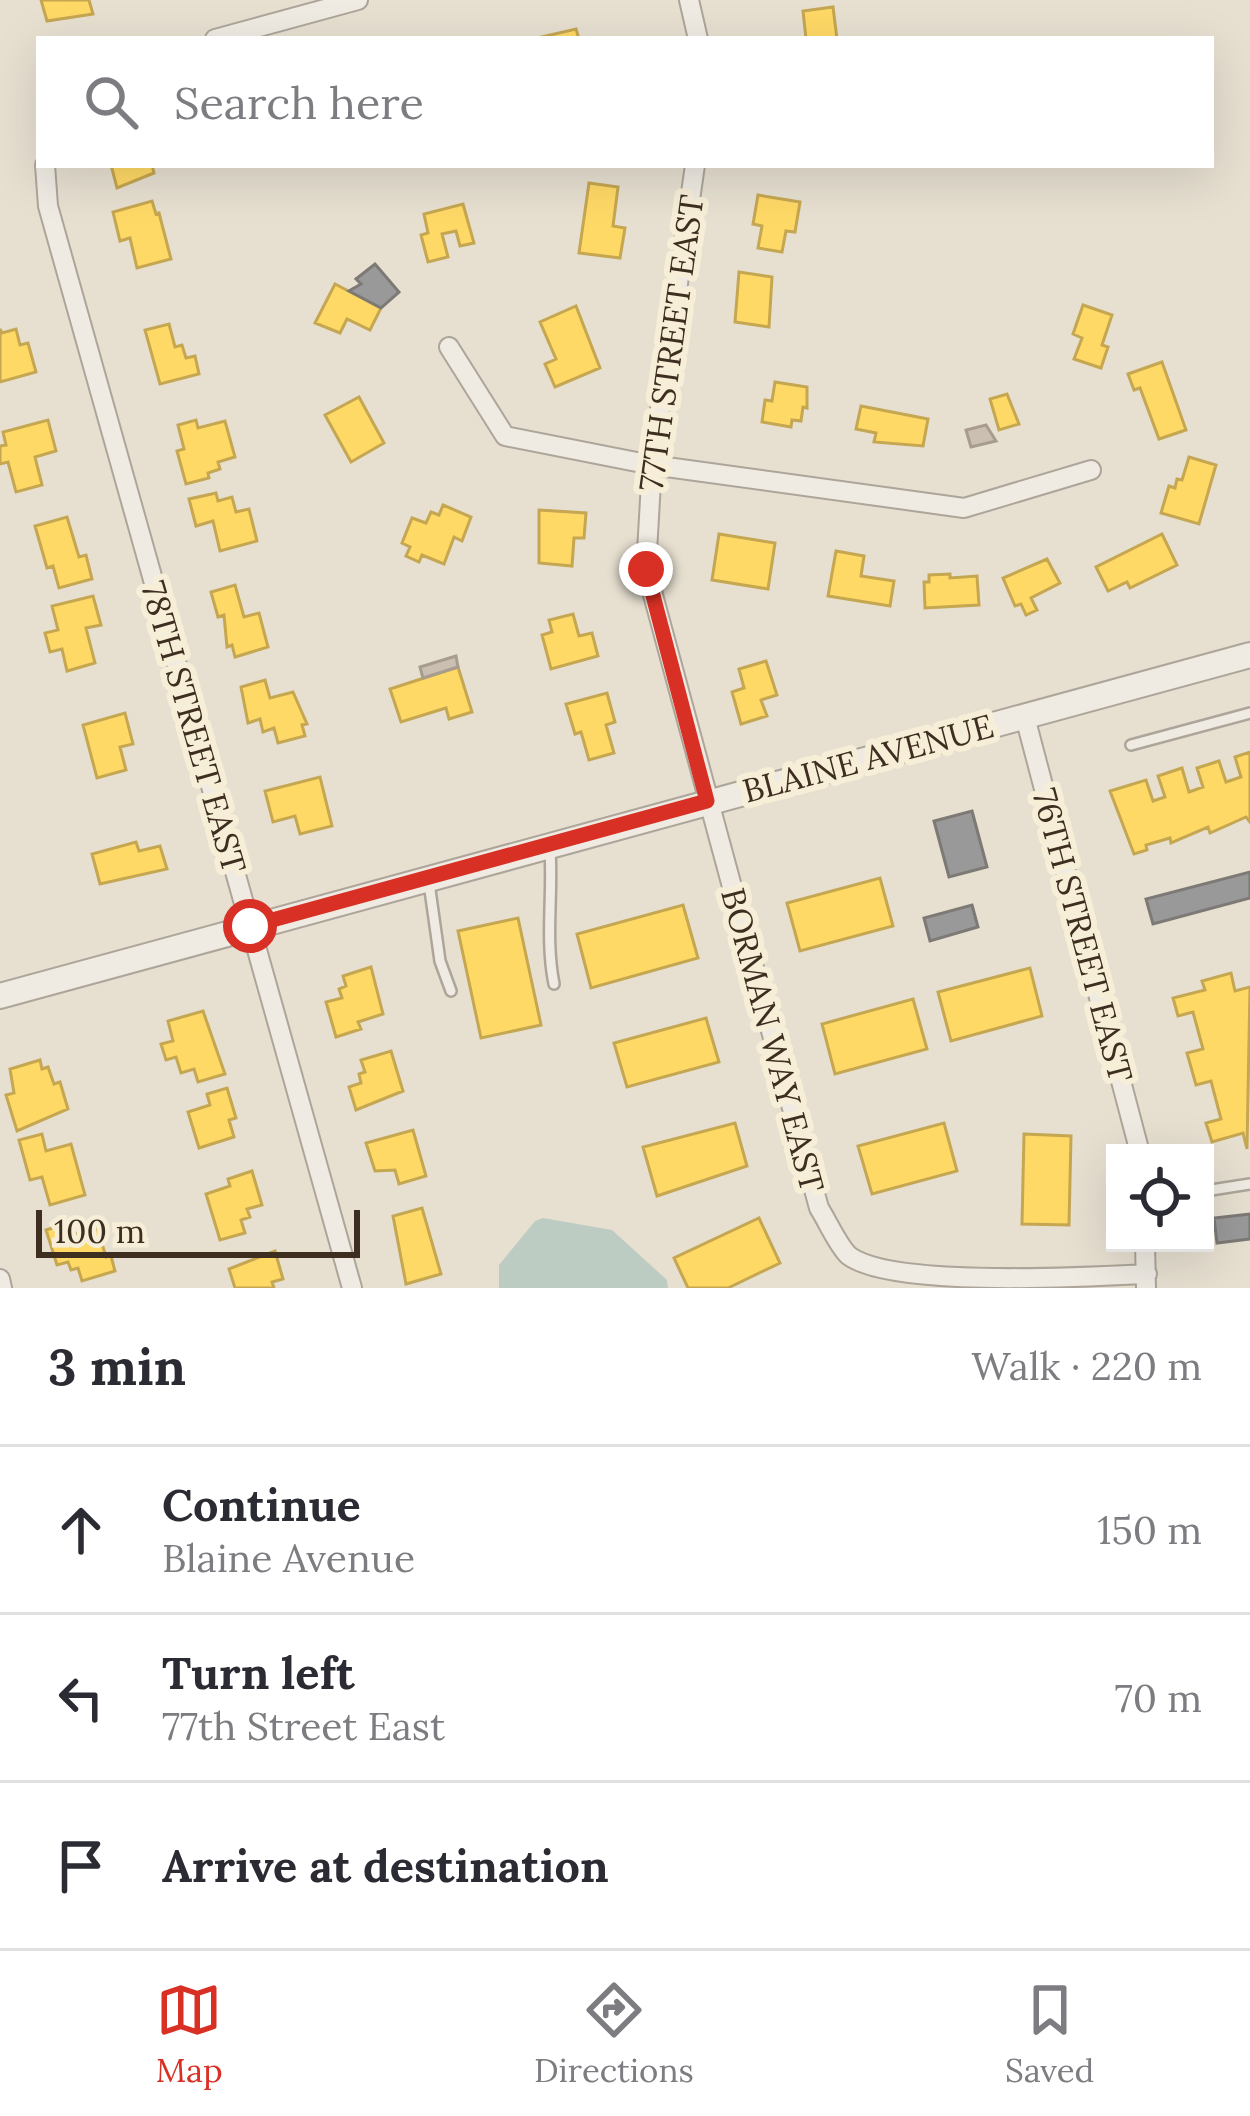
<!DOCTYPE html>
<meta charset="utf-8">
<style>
body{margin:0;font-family:Lora,serif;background:#f2f2f3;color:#2b2b33}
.controls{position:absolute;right:36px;bottom:36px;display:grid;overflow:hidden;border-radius:0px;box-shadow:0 12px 48px #0002}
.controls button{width:108px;height:108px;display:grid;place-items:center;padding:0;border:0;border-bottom:3px solid #e1e1e2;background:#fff;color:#2b2b33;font:60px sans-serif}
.scale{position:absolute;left:36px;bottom:30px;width:324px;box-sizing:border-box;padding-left:12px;border:6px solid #3d2e20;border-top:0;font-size:33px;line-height:42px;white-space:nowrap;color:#3d2e20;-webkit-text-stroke:9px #f7eed8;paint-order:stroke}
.stop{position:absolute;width:36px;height:36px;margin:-27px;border:9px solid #d93025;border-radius:50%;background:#fff}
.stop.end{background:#d93025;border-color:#fff;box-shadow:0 3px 12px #0008}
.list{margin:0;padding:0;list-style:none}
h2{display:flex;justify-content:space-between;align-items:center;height:156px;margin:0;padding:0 48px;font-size:51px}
h2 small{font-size:39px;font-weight:400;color:#7c7c81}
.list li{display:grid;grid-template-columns:78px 1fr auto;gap:36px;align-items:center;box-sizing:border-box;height:168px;padding:0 48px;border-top:3px solid #e1e1e2}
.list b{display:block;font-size:45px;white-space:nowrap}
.list p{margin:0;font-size:39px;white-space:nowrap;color:#7c7c81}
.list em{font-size:39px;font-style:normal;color:#7c7c81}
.icon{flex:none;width:66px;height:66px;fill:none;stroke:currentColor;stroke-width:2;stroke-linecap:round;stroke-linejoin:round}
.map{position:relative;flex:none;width:1250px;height:1288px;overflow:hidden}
.search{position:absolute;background:#fff;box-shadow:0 12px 48px #0002;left:36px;right:36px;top:36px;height:132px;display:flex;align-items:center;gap:30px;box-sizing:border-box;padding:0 42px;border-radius:0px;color:#7c7c81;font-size:45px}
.sheet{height:660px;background:#fff}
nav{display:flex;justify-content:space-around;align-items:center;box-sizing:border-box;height:168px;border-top:3px solid #e1e1e2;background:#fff;font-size:33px;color:#7c7c81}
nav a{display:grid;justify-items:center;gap:6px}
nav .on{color:#d93025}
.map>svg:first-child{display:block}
.water{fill:#bcccc2}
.homes{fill:#ffd966;stroke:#c5a651;stroke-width:3}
.industry{fill:#999;stroke:#7d7975;stroke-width:3}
.building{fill:#cbbfb2;stroke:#a89c90;stroke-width:3}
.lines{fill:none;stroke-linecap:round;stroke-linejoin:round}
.service-casing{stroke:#ada599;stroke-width:14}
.minor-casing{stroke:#ada599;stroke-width:22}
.tertiary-casing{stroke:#ada599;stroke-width:28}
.service{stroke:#efebe3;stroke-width:9}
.minor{stroke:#efebe3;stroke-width:18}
.tertiary{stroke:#efebe3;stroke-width:24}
.route{stroke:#d93025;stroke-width:15}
.labels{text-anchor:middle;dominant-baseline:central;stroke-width:12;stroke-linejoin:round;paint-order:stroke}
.street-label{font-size:33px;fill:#3d2e20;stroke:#f7eed8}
</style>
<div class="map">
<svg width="1250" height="1288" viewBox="0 0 1250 1288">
<rect width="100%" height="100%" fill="#e7e0d1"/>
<path class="water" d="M 543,1218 L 612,1230 L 667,1280 L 668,1288 L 499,1288 L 499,1265 L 535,1221 Z"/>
<path class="homes" d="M 41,0 L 89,0 L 93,14 L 47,21 Z
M 833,7 L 837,39 L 806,39 L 803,11 Z
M 576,29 L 579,39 L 533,39 Z
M 111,165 L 152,165 L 154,173 L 117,188 Z
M 589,183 L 618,187 L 613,226 L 625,228 L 620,258 L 579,253 Z
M 758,195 L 800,202 L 795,232 L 786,231 L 782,252 L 758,248 L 762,226 L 753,224 Z
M 152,201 L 156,214 L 159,213 L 171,259 L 137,268 L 130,238 L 120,241 L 113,212 Z
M 463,204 L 474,243 L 460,246 L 456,231 L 442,234 L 448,257 L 428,262 L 421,235 L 428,233 L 424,214 Z
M 739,272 L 772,277 L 769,327 L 735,322 Z
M 335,284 L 381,308 L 370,330 L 347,319 L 340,333 L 315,323 Z
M 1083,305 L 1112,315 L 1102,345 L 1108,347 L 1101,368 L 1074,359 L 1082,338 L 1073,334 Z
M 576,306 L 600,368 L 555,387 L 545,364 L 556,359 L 540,322 Z
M 169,324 L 175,347 L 182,345 L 186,358 L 195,356 L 199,374 L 160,384 L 145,330 Z
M 0,329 L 2,333 L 16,329 L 20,345 L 28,343 L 36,372 L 0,382 Z
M 1162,362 L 1186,430 L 1159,439 L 1140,388 L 1134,390 L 1128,374 Z
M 775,382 L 807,387 L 807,408 L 803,407 L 801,421 L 792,420 L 791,427 L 762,422 L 765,400 L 772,401 Z
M 1007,394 L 1019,424 L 999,430 L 990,399 Z
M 359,397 L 384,443 L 351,462 L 325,415 Z
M 861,406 L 928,419 L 923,446 L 874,442 L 876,433 L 856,429 Z
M 48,420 L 56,451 L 35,457 L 42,485 L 16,492 L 8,462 L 0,464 L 0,446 L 6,445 L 3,432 Z
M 196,420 L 198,428 L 225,421 L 235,457 L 218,462 L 220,469 L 208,473 L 209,478 L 186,484 L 177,451 L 184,449 L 178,425 Z
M 1189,457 L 1216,465 L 1199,524 L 1161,513 L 1169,486 L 1175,488 L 1177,479 L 1182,480 Z
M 216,493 L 218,501 L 232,497 L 236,512 L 249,509 L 257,541 L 220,551 L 213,521 L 196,526 L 189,499 Z
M 443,505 L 471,517 L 462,541 L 454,537 L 444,564 L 422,555 L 419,562 L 406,556 L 410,547 L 402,543 L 412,518 L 426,523 L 431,512 L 439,515 Z
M 539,510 L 586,513 L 584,538 L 574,538 L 572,566 L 539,563 Z
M 67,517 L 79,557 L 86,555 L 92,579 L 59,588 L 53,566 L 47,568 L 35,526 Z
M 719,534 L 775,543 L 768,589 L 712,580 Z
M 1162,534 L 1177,565 L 1130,588 L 1127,582 L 1108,591 L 1096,567 Z
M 836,551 L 864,556 L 861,576 L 894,581 L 890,606 L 828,596 Z
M 1047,559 L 1060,583 L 1031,598 L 1037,610 L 1026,615 L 1021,604 L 1015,606 L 1003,578 Z
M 950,574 L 950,578 L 977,576 L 979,605 L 925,608 L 924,582 L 929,582 L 929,575 Z
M 235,585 L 244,617 L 259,613 L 268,647 L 235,657 L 232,645 L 227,647 L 224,615 L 218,617 L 211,592 Z
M 93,596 L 101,625 L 86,628 L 95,663 L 67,671 L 62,649 L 50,652 L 45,633 L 58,630 L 52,606 Z
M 573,614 L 579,636 L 592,633 L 598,656 L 551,669 L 542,635 L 552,632 L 549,620 Z
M 766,661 L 777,695 L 761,700 L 767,716 L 741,724 L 732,692 L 744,688 L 739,669 Z
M 458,667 L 472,712 L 449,719 L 446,708 L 401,722 L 390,689 Z
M 265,680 L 270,698 L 293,692 L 307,724 L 302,725 L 305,736 L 278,743 L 274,728 L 263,732 L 260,719 L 248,723 L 241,687 Z
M 607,693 L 615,722 L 606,725 L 614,753 L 589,760 L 581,732 L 575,734 L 566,704 Z
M 125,713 L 133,744 L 120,747 L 126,770 L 97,778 L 83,725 Z
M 1250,752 L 1250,822 L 1246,817 L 1210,833 L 1208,827 L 1171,843 L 1170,838 L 1146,845 L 1147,850 L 1134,854 L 1110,791 L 1146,780 L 1153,801 L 1165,797 L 1158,776 L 1182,768 L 1189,792 L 1203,787 L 1197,768 L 1219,761 L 1226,782 L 1241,777 L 1235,757 Z
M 320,777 L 332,826 L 300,834 L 295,816 L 273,822 L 265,791 Z
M 136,842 L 139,851 L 160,846 L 167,869 L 100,884 L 92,854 Z
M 880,878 L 893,926 L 800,951 L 787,903 Z
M 683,905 L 698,958 L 591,988 L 577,934 Z
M 518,918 L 541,1025 L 481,1038 L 458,931 Z
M 371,967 L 383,1014 L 358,1022 L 361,1029 L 336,1037 L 326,1002 L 342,998 L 339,989 L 346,986 L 343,976 Z
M 1030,968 L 1042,1016 L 951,1041 L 938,992 Z
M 1231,973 L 1235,991 L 1250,987 L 1247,1149 L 1243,1133 L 1212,1142 L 1206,1123 L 1221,1119 L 1211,1081 L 1196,1085 L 1187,1053 L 1203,1049 L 1193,1012 L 1178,1016 L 1173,998 L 1205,990 L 1202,981 Z
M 913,999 L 927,1049 L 835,1074 L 822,1024 Z
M 203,1011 L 225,1074 L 198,1082 L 194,1069 L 181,1073 L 176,1057 L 166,1060 L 161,1044 L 173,1041 L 168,1021 Z
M 706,1018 L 719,1062 L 627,1087 L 614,1043 Z
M 391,1051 L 403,1091 L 356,1110 L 349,1087 L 361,1083 L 359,1074 L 365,1072 L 361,1060 Z
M 40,1060 L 42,1069 L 48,1067 L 54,1084 L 60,1082 L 68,1109 L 17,1131 L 6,1095 L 14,1093 L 10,1069 Z
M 227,1088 L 236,1118 L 229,1120 L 234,1137 L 199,1148 L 188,1112 L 210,1105 L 207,1094 Z
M 735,1123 L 747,1166 L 657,1196 L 643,1147 Z
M 944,1123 L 957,1171 L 872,1194 L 858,1146 Z
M 413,1130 L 426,1176 L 399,1184 L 395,1170 L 375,1171 L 366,1143 Z
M 42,1134 L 46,1151 L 71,1144 L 85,1195 L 50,1205 L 42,1177 L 30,1180 L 19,1140 Z
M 1024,1134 L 1071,1136 L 1069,1225 L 1022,1224 Z
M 252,1171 L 262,1205 L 247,1209 L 250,1217 L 241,1220 L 245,1233 L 220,1240 L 206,1194 L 230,1186 L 228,1179 Z
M 422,1208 L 441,1274 L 406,1284 L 393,1216 Z
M 759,1218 L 780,1263 L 728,1288 L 688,1288 L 674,1258 Z
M 68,1223 L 72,1235 L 97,1227 L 106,1257 L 111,1256 L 115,1271 L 82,1281 L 78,1268 L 71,1270 L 68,1262 L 57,1265 L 46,1230 Z
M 275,1251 L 283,1279 L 272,1282 L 274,1288 L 235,1288 L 229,1269 Z"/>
<path class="industry" d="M 375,264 L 399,292 L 381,308 L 349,291 L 361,284 L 356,279 Z
M 972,811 L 987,867 L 949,877 L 934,821 Z
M 1250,872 L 1250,898 L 1153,924 L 1146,899 Z
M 972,905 L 978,927 L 930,941 L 924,918 Z
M 1250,1214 L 1250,1239 L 1217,1243 L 1214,1218 Z"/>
<path class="building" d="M 986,425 L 996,441 L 971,447 L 966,430 Z
M 456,656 L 458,667 L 423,678 L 420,667 Z"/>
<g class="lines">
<defs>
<path id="service" d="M 1131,745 L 1250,713
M 550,850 C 553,895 545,939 554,984
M 429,883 L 440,961 L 451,991
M 1205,1191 L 1250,1184"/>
<path id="minor" d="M 689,0 L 698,39
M 215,39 L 358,0
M 45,165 L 48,206 L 352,1288
M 695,165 L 652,465 L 646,569 L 819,1208 C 828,1222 836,1242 848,1255 C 889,1288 1085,1277 1147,1274
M 449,347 L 505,436 L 652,465 L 964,508 L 1091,470
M 1025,717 L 1140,1153
M 1145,1243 L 1146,1288
M 0,1279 L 2,1288"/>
<path id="tertiary" d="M 0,996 L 1250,655"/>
</defs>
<use href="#service" class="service-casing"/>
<use href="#minor" class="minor-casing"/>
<use href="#tertiary" class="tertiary-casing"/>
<use href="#service" class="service"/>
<use href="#minor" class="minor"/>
<use href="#tertiary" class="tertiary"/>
</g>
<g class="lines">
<path class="route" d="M 250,926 L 707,801 L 646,569"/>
</g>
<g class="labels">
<g class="street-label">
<text transform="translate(671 343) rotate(-82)">77TH STREET EAST</text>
<text transform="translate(194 727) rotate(74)">78TH STREET EAST</text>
<text transform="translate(868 758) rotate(-15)">BLAINE AVENUE</text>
<text transform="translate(1083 935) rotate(75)">76TH STREET EAST</text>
<text transform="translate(773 1040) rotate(75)">BORMAN WAY EAST</text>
</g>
</g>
</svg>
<div class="controls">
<button><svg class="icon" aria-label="locate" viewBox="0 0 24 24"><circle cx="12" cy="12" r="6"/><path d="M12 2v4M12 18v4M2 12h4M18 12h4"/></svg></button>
</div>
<div class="scale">100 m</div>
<div class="stop" style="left:250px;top:926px"></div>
<div class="stop end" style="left:646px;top:569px"></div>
<div class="search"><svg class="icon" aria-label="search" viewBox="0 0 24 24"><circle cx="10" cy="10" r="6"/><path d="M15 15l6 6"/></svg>Search here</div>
</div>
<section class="sheet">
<h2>3 min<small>Walk · 220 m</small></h2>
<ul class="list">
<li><svg class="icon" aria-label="ahead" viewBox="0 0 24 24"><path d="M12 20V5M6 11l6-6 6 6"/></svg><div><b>Continue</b><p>Blaine Avenue</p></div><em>150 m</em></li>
<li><svg class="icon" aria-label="left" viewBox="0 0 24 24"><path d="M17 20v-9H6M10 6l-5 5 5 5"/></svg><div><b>Turn left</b><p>77th Street East</p></div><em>70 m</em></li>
<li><svg class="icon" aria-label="arrive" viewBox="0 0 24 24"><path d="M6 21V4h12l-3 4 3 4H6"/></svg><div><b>Arrive at destination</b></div></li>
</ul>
</section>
<nav>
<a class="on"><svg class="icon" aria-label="map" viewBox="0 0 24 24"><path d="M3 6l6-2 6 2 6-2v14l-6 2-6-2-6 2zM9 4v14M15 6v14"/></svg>Map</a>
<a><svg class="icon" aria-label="directions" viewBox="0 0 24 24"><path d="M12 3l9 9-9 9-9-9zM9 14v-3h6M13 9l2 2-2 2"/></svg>Directions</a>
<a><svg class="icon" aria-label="saved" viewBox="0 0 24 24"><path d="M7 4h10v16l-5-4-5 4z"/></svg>Saved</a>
</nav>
